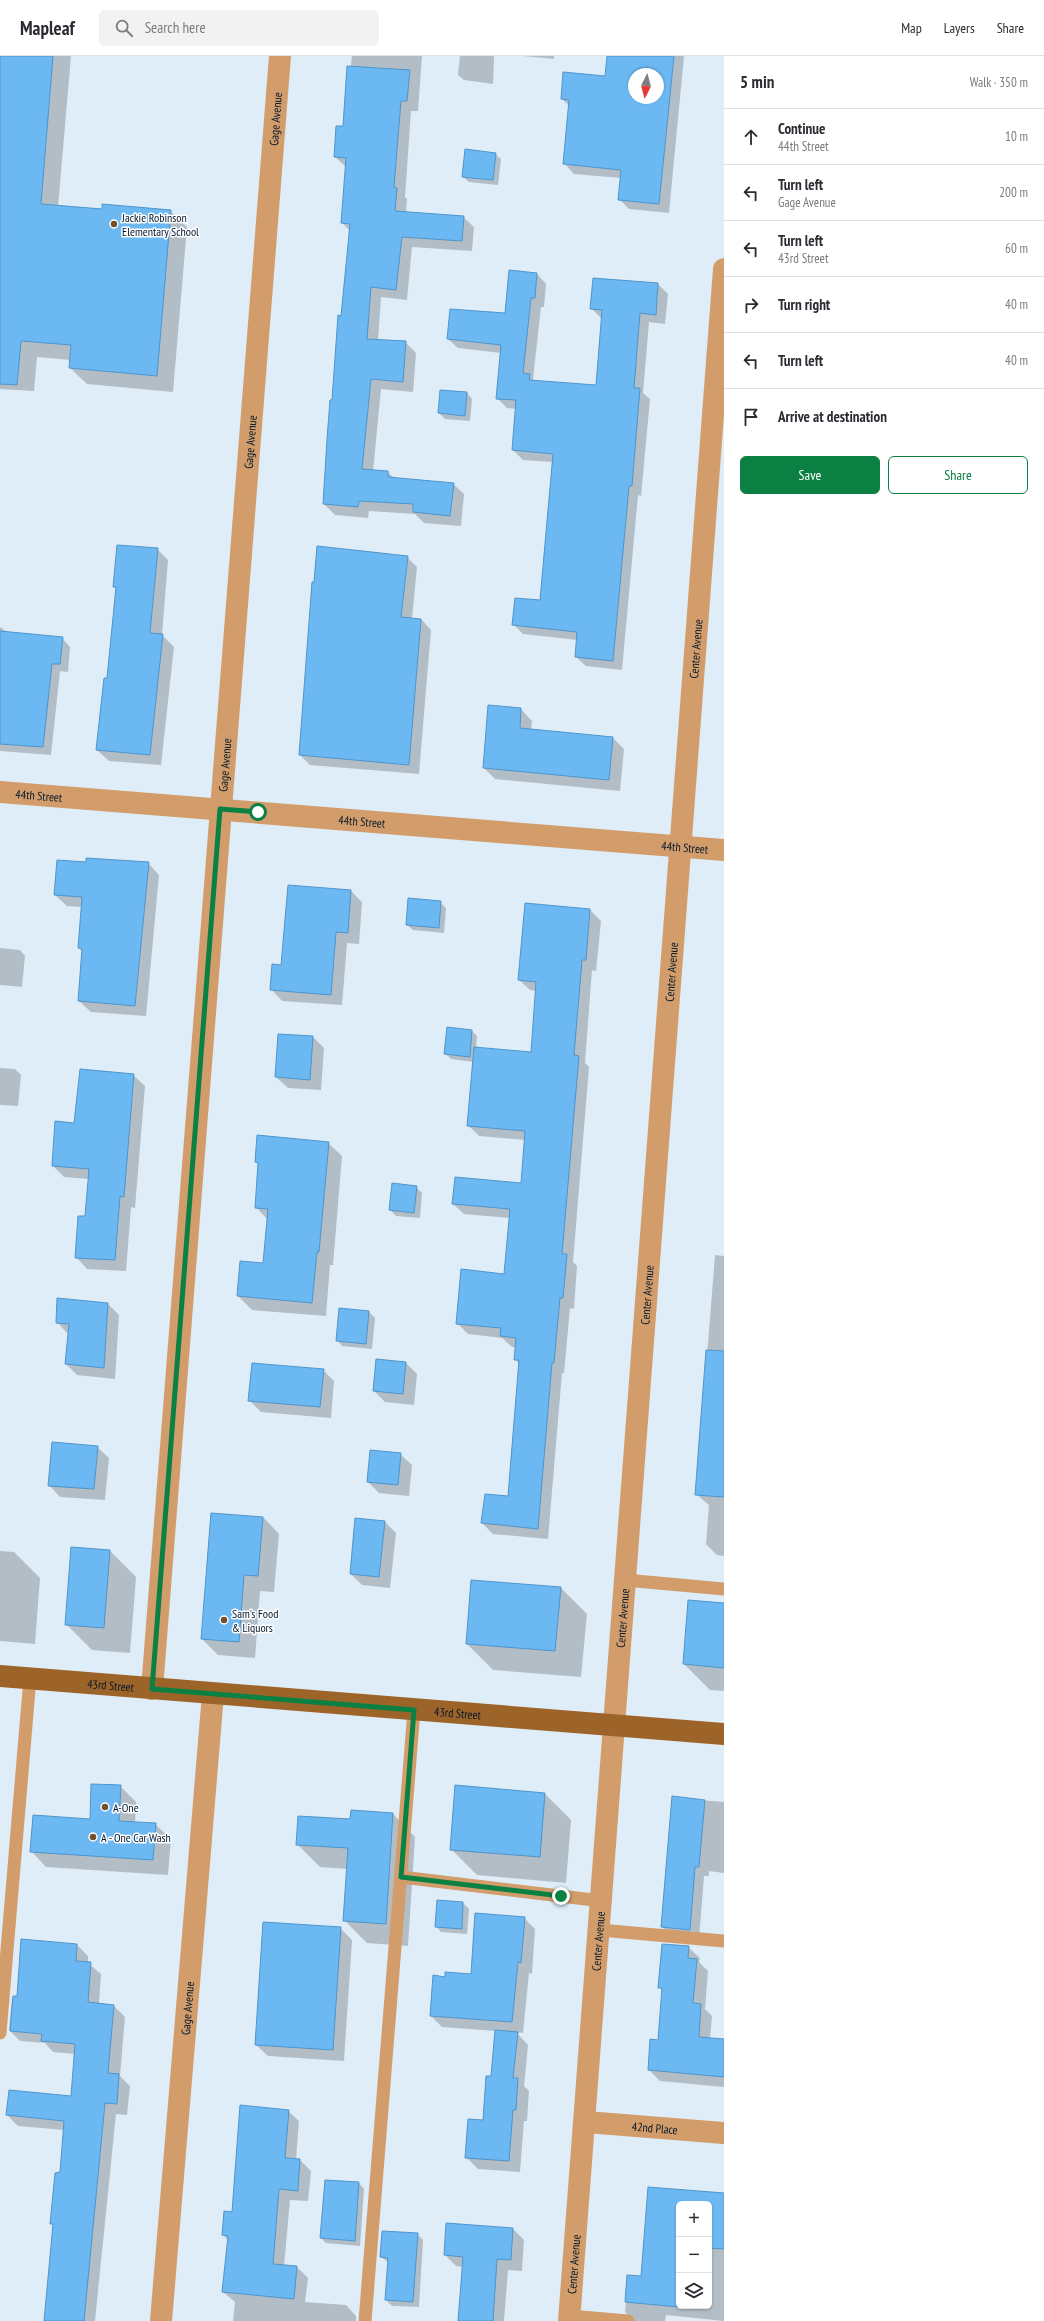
<!DOCTYPE html>
<meta charset="utf-8">
<style>
body{margin:0;font-family:"PT Sans Narrow",sans-serif;background:#f2f2f3;color:#2b2b33}
.controls{position:absolute;right:12px;bottom:12px;display:grid;overflow:hidden;border-radius:6px;box-shadow:0 1px 3px #0004}
.controls button{width:36px;height:36px;display:grid;place-items:center;padding:0;border:0;border-bottom:1px solid #e1e1e2;background:#fff;color:#2b2b33;font:20px sans-serif}
.compass{position:absolute;left:628px;top:12px;width:36px;height:36px;border-radius:50%;background:#fff;box-shadow:0 1px 3px #0004;rotate:186deg}
.stop{position:absolute;width:12px;height:12px;margin:-9px;border:3px solid #0b8043;border-radius:50%;background:#fff}
.stop.end{background:#0b8043;border-color:#fff;box-shadow:0 1px 4px #0008}
.list{margin:0;padding:0;list-style:none}
h2{display:flex;justify-content:space-between;align-items:center;height:52px;margin:0;padding:0 16px;font-size:17px}
h2 small{font-size:13px;font-weight:400;color:#7c7c81}
.list li{display:grid;grid-template-columns:26px 1fr auto;gap:12px;align-items:center;box-sizing:border-box;height:56px;padding:0 16px;border-top:1px solid #e1e1e2}
.list b{display:block;font-size:15px;white-space:nowrap}
.list p{margin:0;font-size:13px;white-space:nowrap;color:#7c7c81}
.list em{font-size:13px;font-style:normal;color:#7c7c81}
.actions{display:flex;gap:8px;padding:12px 16px}
.actions a{flex:1;padding:9px 0;border:1px solid #0b8043;border-radius:6px;text-align:center;font-size:14px;color:#0b8043}
.actions .main{background:#0b8043;color:#fff}
.icon{flex:none;width:22px;height:22px;fill:none;stroke:currentColor;stroke-width:2;stroke-linecap:round;stroke-linejoin:round}
.map{position:relative;flex:none;width:724px;height:2265px;overflow:hidden}
header{display:flex;align-items:center;gap:24px;box-sizing:border-box;height:56px;padding:0 20px;background:#fff;border-bottom:1px solid #e1e1e2}
header strong{font-size:19px}
nav{display:flex;gap:22px;margin-inline-start:auto;font-size:14px}
.search{width:280px;height:36px;background:#f2f2f3;display:flex;align-items:center;gap:10px;box-sizing:border-box;padding:0 14px;border-radius:6px;color:#7c7c81;font-size:15px}
main{display:flex}
aside{flex:1;background:#fff}
.map>svg:first-child{display:block}
.shadow{fill:#0003;fill-rule:evenodd}
.building{fill:#6cb8f3;stroke:#4f95ca;fill-rule:evenodd}
.lines{fill:none;stroke-linecap:round;stroke-linejoin:round}
.lane{stroke:#d29d6b;stroke-width:13}
.street{stroke:#d29d6b;stroke-width:22}
.primary{stroke:#9d6429;stroke-width:22}
.route{stroke:#0b8043;stroke-width:5}
.poi-dot{fill:#744f2a;stroke:#fff;stroke-width:1.5}
.labels{text-anchor:middle;dominant-baseline:central;stroke-width:3;stroke-linejoin:round;paint-order:stroke}
.street-label{font-size:12px;fill:#00172b;stroke:#fff}
.poi-label{font-size:12px;fill:#00172b;stroke:#fff;text-anchor:start}
</style>
<header>
<strong>Mapleaf</strong>
<div class="search"><svg class="icon" aria-label="search" viewBox="0 0 24 24"><circle cx="10" cy="10" r="6"/><path d="M15 15l6 6"/></svg>Search here</div>
<nav><a>Map</a><a>Layers</a><a>Share</a></nav>
</header>
<main>
<div class="map">
<svg width="724" height="2265" viewBox="0 0 724 2265">
<rect width="100%" height="100%" fill="#dfedf8"/>
<path class="shadow" d="M 0,0 L 71,0 L 58,151 L 103,154 L 170,155 L 187,171 L 173,336 L 87,328 L 70,312 L 71,304 L 37,301 L 34,335 L 0,333 Z
M 352,0 L 422,0 L 418,55 L 411,55 L 405,141 L 407,143 L 406,156 L 463,161 L 474,171 L 472,195 L 412,191 L 407,244 L 381,241 L 378,285 L 405,286 L 416,297 L 413,336 L 381,333 L 373,415 L 388,416 L 394,422 L 453,428 L 464,438 L 461,470 L 424,467 L 415,458 L 369,455 L 368,462 L 335,459 L 324,448 L 350,175 L 342,167 L 346,111 L 335,101 L 344,71 Z
M 460,0 L 494,0 L 493,28 L 464,24 L 458,19 Z
M 523,0 L 554,0 L 554,3 Z
M 608,0 L 684,0 L 669,157 L 629,153 L 619,143 L 621,122 L 574,118 L 564,107 L 569,50 L 562,43 L 606,21 ZM 634,18 L 658,18 L 658,42 L 634,42 Z
M 495,98 L 501,103 L 498,129 L 469,126 L 463,121 Z
M 510,216 L 537,218 L 546,228 L 544,251 L 541,251 L 533,323 L 535,325 L 597,330 L 602,263 L 592,253 L 594,223 L 658,228 L 668,238 L 665,268 L 649,266 L 643,337 L 650,343 L 641,440 L 638,439 L 622,614 L 586,610 L 576,601 L 578,584 L 523,578 L 514,569 L 540,545 L 553,406 L 523,404 L 513,394 L 517,353 L 507,352 L 497,342 L 501,297 L 458,292 L 448,283 L 505,259 Z
M 467,337 L 472,343 L 470,365 L 445,363 L 439,357 Z
M 157,493 L 168,504 L 162,579 L 174,591 L 161,709 L 109,705 L 97,694 L 108,624 L 116,533 L 114,530 Z
M 407,501 L 417,511 L 412,563 L 421,563 L 431,574 L 419,718 L 310,709 L 300,699 Z
M 0,571 L 7,576 L 62,582 L 70,591 L 68,616 L 60,615 L 51,699 L 0,695 Z
M 521,653 L 532,665 L 531,674 L 613,682 L 624,693 L 620,735 L 495,723 L 484,712 Z
M 86,807 L 148,807 L 159,819 L 146,960 L 91,956 L 79,945 L 83,896 L 79,892 L 82,851 L 67,850 L 55,839 Z
M 351,835 L 362,846 L 359,888 L 347,887 L 342,949 L 282,945 L 271,933 L 282,910 Z
M 440,846 L 446,852 L 444,877 L 413,874 L 407,869 Z
M 526,848 L 590,854 L 601,865 L 596,915 L 592,914 L 585,1007 L 589,1011 L 573,1206 L 577,1210 L 574,1253 L 570,1252 L 564,1317 L 562,1317 L 548,1483 L 493,1478 L 482,1467 L 509,1441 L 519,1308 L 515,1303 L 516,1291 L 512,1291 L 502,1282 L 468,1278 L 457,1267 L 505,1219 L 510,1162 L 464,1158 L 453,1148 L 522,1128 L 526,1084 L 479,1080 L 468,1069 L 474,1006 L 451,1003 L 446,998 L 472,975 L 477,980 L 476,992 L 532,997 L 537,935 L 530,934 L 519,924 Z
M 0,892 L 20,894 L 25,900 L 22,931 L 0,929 Z
M 313,981 L 324,992 L 321,1034 L 288,1032 L 276,1021 Z
M 0,1012 L 15,1013 L 21,1019 L 18,1050 L 0,1049 Z
M 133,1019 L 145,1030 L 135,1152 L 131,1151 L 126,1215 L 87,1213 L 76,1201 L 86,1161 L 89,1123 L 64,1121 L 53,1110 L 75,1068 Z
M 328,1087 L 342,1100 L 333,1209 L 330,1209 L 326,1260 L 252,1254 L 238,1240 L 264,1208 L 268,1164 L 256,1151 L 259,1109 L 256,1106 Z
M 416,1131 L 422,1137 L 420,1162 L 396,1160 L 390,1154 Z
M 715,1199 L 724,1200 L 724,1500 L 717,1499 L 706,1488 L 709,1449 L 696,1438 Z
M 108,1248 L 119,1259 L 115,1323 L 77,1319 L 66,1308 L 68,1278 L 57,1266 Z
M 340,1253 L 369,1256 L 375,1262 L 372,1293 L 342,1290 L 337,1284 Z
M 406,1307 L 417,1318 L 414,1349 L 385,1346 L 374,1335 Z
M 323,1314 L 334,1325 L 331,1362 L 261,1356 L 250,1345 Z
M 97,1391 L 109,1402 L 105,1444 L 60,1441 L 49,1429 Z
M 400,1398 L 412,1409 L 409,1440 L 379,1437 L 368,1426 Z
M 263,1461 L 279,1478 L 274,1536 L 260,1535 L 255,1602 L 218,1599 L 202,1583 Z
M 384,1465 L 396,1477 L 390,1532 L 362,1529 L 351,1518 Z
M 0,1495 L 14,1496 L 40,1522 L 35,1588 L 0,1585 Z
M 110,1495 L 136,1521 L 130,1597 L 92,1594 L 66,1568 Z
M 561,1532 L 587,1558 L 581,1621 L 493,1614 L 467,1588 Z
M 724,1548 L 724,1635 L 710,1634 L 684,1608 Z
M 120,1730 L 136,1746 L 135,1767 L 155,1768 L 171,1783 L 168,1819 L 46,1811 L 31,1795 L 90,1764 Z
M 545,1738 L 571,1764 L 566,1827 L 477,1819 L 451,1793 Z
M 672,1742 L 724,1746 L 724,1817 L 709,1815 L 709,1820 L 704,1820 L 699,1883 L 672,1881 L 662,1871 Z
M 393,1758 L 415,1781 L 408,1890 L 367,1887 L 344,1864 L 348,1813 L 320,1811 L 297,1788 L 351,1764 Z
M 438,1845 L 463,1847 L 469,1853 L 467,1878 L 441,1876 L 436,1870 Z
M 524,1862 L 535,1873 L 532,1918 L 529,1917 L 523,1977 L 516,1976 L 528,1989 L 524,2030 L 529,2035 L 527,2065 L 524,2065 L 520,2116 L 478,2113 L 466,2101 L 483,2065 L 491,2021 L 496,1975 L 442,1971 L 431,1960 L 446,1922 L 472,1919 Z
M 340,1872 L 352,1884 L 344,2005 L 268,2000 L 256,1989 Z
M 22,1884 L 77,1889 L 88,1900 L 88,1907 L 101,1918 L 99,1948 L 114,1950 L 125,1961 L 120,2020 L 130,2030 L 127,2059 L 116,2058 L 95,2265 L 45,2265 L 54,2170 L 51,2167 L 61,2117 L 65,2074 L 18,2070 L 7,2059 L 72,2042 L 75,1998 L 53,1996 L 45,1987 L 20,1985 L 9,1974 L 12,1943 L 14,1941 L 17,1941 Z
M 688,1891 L 700,1902 L 699,1906 L 708,1915 L 705,1953 L 712,1960 L 710,1983 L 724,1984 L 724,2031 L 660,2025 L 649,2014 L 659,1985 L 663,1935 L 659,1931 Z
M 288,2055 L 299,2065 L 296,2104 L 300,2104 L 311,2115 L 308,2145 L 290,2144 L 284,2210 L 297,2211 L 308,2222 L 305,2246 L 346,2249 L 356,2260 L 356,2265 L 233,2265 L 235,2246 L 223,2236 L 229,2185 L 223,2179 Z
M 359,2127 L 364,2133 L 360,2190 L 326,2187 L 321,2182 Z
M 649,2132 L 724,2138 L 724,2265 L 666,2259 L 665,2265 L 634,2265 L 625,2256 L 628,2220 L 642,2221 ZM 679,2148 L 709,2148 L 709,2250 L 679,2250 Z
M 513,2173 L 524,2184 L 522,2215 L 508,2214 L 504,2265 L 459,2265 L 463,2211 L 456,2210 L 445,2199 Z
M 417,2178 L 423,2184 L 419,2251 L 392,2250 L 386,2244 L 389,2207 L 381,2201 Z"/>
<path class="building" d="M 0,0 L 53,0 L 41,148 L 102,153 L 102,148 L 171,154 L 157,320 L 69,312 L 71,289 L 21,285 L 17,329 L 0,328 Z
M 607,0 L 674,0 L 659,148 L 618,144 L 621,114 L 563,108 L 569,44 L 561,43 L 563,16 L 605,20 ZM 634,18 L 658,18 L 658,42 L 634,42 Z
M 347,10 L 410,14 L 407,45 L 401,45 L 394,131 L 397,132 L 395,155 L 464,160 L 462,185 L 402,181 L 396,234 L 371,231 L 367,283 L 406,285 L 403,326 L 371,323 L 362,413 L 388,415 L 388,421 L 454,427 L 450,460 L 413,456 L 413,448 L 359,445 L 358,451 L 323,448 L 327,383 L 330,344 L 332,344 L 338,259 L 341,260 L 350,168 L 341,167 L 346,102 L 334,101 L 336,70 L 343,70 Z
M 465,93 L 496,97 L 493,124 L 462,121 Z
M 509,214 L 537,217 L 535,242 L 531,242 L 523,317 L 530,318 L 529,324 L 596,329 L 602,254 L 590,253 L 593,222 L 658,227 L 656,259 L 640,257 L 634,332 L 640,332 L 632,430 L 629,430 L 613,605 L 575,601 L 577,576 L 512,569 L 515,542 L 540,544 L 553,398 L 512,394 L 516,344 L 496,343 L 501,289 L 447,283 L 450,253 L 505,257 Z
M 440,334 L 467,336 L 465,360 L 438,357 Z
M 117,489 L 158,492 L 150,577 L 163,578 L 150,699 L 96,694 L 104,622 L 107,622 L 116,531 L 113,531 Z
M 317,490 L 408,500 L 401,561 L 421,563 L 409,709 L 299,699 L 312,526 L 314,526 Z
M 0,575 L 63,581 L 60,608 L 52,608 L 43,691 L 0,688 Z
M 488,649 L 521,652 L 520,672 L 613,681 L 609,724 L 483,712 Z
M 86,802 L 149,806 L 135,950 L 78,945 L 82,893 L 78,892 L 82,841 L 54,839 L 57,804 L 86,806 Z
M 288,829 L 351,834 L 348,877 L 336,876 L 331,939 L 270,934 L 272,908 L 281,909 Z
M 408,842 L 441,845 L 439,872 L 406,869 Z
M 525,847 L 590,853 L 586,904 L 582,904 L 574,999 L 579,1000 L 562,1198 L 567,1198 L 563,1242 L 560,1242 L 554,1307 L 552,1307 L 538,1473 L 481,1467 L 485,1438 L 508,1440 L 519,1304 L 514,1304 L 516,1282 L 500,1280 L 501,1272 L 456,1268 L 461,1213 L 504,1218 L 510,1153 L 452,1148 L 455,1121 L 521,1127 L 525,1075 L 467,1070 L 474,991 L 531,996 L 536,926 L 518,924 Z
M 447,971 L 472,974 L 470,1001 L 444,998 Z
M 278,978 L 313,980 L 310,1024 L 275,1021 Z
M 80,1013 L 134,1018 L 124,1141 L 120,1140 L 115,1204 L 75,1202 L 78,1160 L 85,1160 L 89,1113 L 52,1110 L 55,1065 L 74,1067 Z
M 257,1079 L 329,1086 L 319,1196 L 317,1196 L 312,1247 L 237,1240 L 240,1205 L 263,1207 L 268,1153 L 255,1152 L 258,1107 L 255,1106 Z
M 392,1127 L 417,1130 L 414,1157 L 389,1154 Z
M 57,1242 L 108,1247 L 104,1312 L 65,1308 L 69,1268 L 56,1267 Z
M 339,1252 L 369,1255 L 366,1288 L 336,1285 Z
M 706,1294 L 724,1295 L 724,1441 L 695,1439 Z
M 376,1303 L 406,1306 L 403,1338 L 373,1335 Z
M 252,1307 L 324,1313 L 320,1351 L 248,1345 Z
M 52,1386 L 98,1390 L 94,1433 L 48,1430 Z
M 370,1394 L 401,1397 L 398,1429 L 367,1426 Z
M 211,1457 L 263,1461 L 258,1520 L 244,1519 L 239,1586 L 201,1583 Z
M 355,1462 L 385,1465 L 379,1521 L 350,1518 Z
M 71,1491 L 110,1494 L 104,1572 L 65,1569 Z
M 471,1524 L 561,1531 L 555,1595 L 466,1588 Z
M 688,1544 L 724,1547 L 724,1612 L 683,1608 Z
M 91,1728 L 121,1729 L 119,1765 L 156,1767 L 153,1804 L 30,1796 L 33,1759 L 90,1763 Z
M 455,1729 L 545,1737 L 540,1801 L 450,1794 Z
M 672,1740 L 705,1744 L 699,1811 L 695,1811 L 690,1874 L 661,1871 Z
M 351,1754 L 393,1757 L 386,1868 L 343,1865 L 348,1792 L 296,1789 L 298,1760 L 350,1763 Z
M 437,1844 L 463,1846 L 462,1873 L 435,1871 Z
M 475,1857 L 525,1861 L 521,1907 L 518,1906 L 512,1966 L 430,1960 L 433,1919 L 445,1921 L 445,1916 L 471,1918 Z
M 263,1866 L 341,1871 L 333,1994 L 255,1989 Z
M 21,1883 L 77,1888 L 76,1905 L 91,1906 L 88,1946 L 114,1949 L 108,2017 L 119,2018 L 117,2048 L 105,2047 L 84,2265 L 44,2265 L 53,2168 L 50,2168 L 55,2117 L 60,2116 L 64,2065 L 6,2059 L 9,2034 L 71,2040 L 75,1988 L 41,1985 L 42,1978 L 10,1975 L 13,1940 L 17,1940 Z
M 662,1888 L 689,1890 L 688,1902 L 697,1903 L 693,1947 L 701,1948 L 699,1981 L 724,1983 L 724,2021 L 648,2014 L 650,1983 L 658,1984 L 662,1932 L 658,1932 Z
M 495,1974 L 518,1976 L 513,2022 L 518,2022 L 516,2054 L 513,2054 L 509,2105 L 465,2102 L 468,2063 L 483,2064 L 486,2020 L 491,2020 Z
M 240,2049 L 289,2054 L 285,2102 L 300,2103 L 298,2135 L 279,2133 L 273,2208 L 297,2210 L 294,2243 L 222,2236 L 228,2180 L 222,2179 L 224,2155 L 232,2156 Z
M 325,2124 L 359,2126 L 355,2185 L 320,2182 Z
M 648,2131 L 724,2137 L 724,2193 L 709,2192 L 709,2148 L 679,2148 L 679,2251 L 625,2246 L 627,2219 L 641,2220 Z
M 446,2167 L 513,2172 L 511,2204 L 497,2203 L 493,2265 L 458,2265 L 463,2201 L 444,2199 Z
M 382,2175 L 418,2177 L 413,2246 L 385,2244 L 388,2202 L 380,2201 Z"/>
<g class="lines">
<path class="lane" d="M 625,1524 L 724,1533
M 401,1821 L 602,1845
M 600,1874 L 724,1885
M 0,1977 L 30,1622
M 570,2260 L 628,2265
M 365,2265 L 414,1654"/>
<g class="street">
<path id="s1" d="M 0,736 L 724,794"/>
<path id="s2" d="M 152,1633 L 280,0"/>
<path id="s3" d="M 586,2066 L 724,2077"/>
<path id="s4" d="M 161,2265 L 213,1638"/>
<path id="s5" d="M 569,2265 L 724,213"/>
</g>
<path class="primary" id="s6" d="M 0,1620 L 724,1678"/>
</g>
<g class="lines">
<path class="route" d="M 258,756 L 220,753 L 152,1633 L 414,1654 L 401,1821 L 561,1840"/>
</g>
<g class="poi-dot">
<circle cx="114" cy="168" r="4"/>
<circle cx="224" cy="1564" r="4"/>
<circle cx="105" cy="1751" r="4"/>
<circle cx="93" cy="1781" r="4"/>
</g>
<g class="labels">
<g class="street-label">
<text stroke="none"><textPath href="#s2" startOffset="1575">Gage Avenue</textPath></text>
<text stroke="none"><textPath href="#s2" startOffset="1251">Gage Avenue</textPath></text>
<text stroke="none"><textPath href="#s5" startOffset="1677">Center Avenue</textPath></text>
<text stroke="none"><textPath href="#s2" startOffset="927">Gage Avenue</textPath></text>
<text stroke="none"><textPath href="#s1" startOffset="39">44th Street</textPath></text>
<text stroke="none"><textPath href="#s1" startOffset="363">44th Street</textPath></text>
<text stroke="none"><textPath href="#s1" startOffset="687">44th Street</textPath></text>
<text stroke="none"><textPath href="#s5" startOffset="1353">Center Avenue</textPath></text>
<text stroke="none"><textPath href="#s5" startOffset="1029">Center Avenue</textPath></text>
<text stroke="none"><textPath href="#s5" startOffset="705">Center Avenue</textPath></text>
<text stroke="none"><textPath href="#s6" startOffset="111">43rd Street</textPath></text>
<text stroke="none"><textPath href="#s6" startOffset="459">43rd Street</textPath></text>
<text stroke="none"><textPath href="#s5" startOffset="381">Center Avenue</textPath></text>
<text stroke="none"><textPath href="#s4" startOffset="314">Gage Avenue</textPath></text>
<text stroke="none"><textPath href="#s3" startOffset="69">42nd Place</textPath></text>
<text stroke="none"><textPath href="#s5" startOffset="57">Center Avenue</textPath></text>
</g>
<g class="poi-label">
<text x="122" y="161">Jackie Robinson<tspan x="122" dy="14">Elementary School</tspan></text>
<text x="232" y="1557">Sam's Food<tspan x="232" dy="14">&amp; Liquors</tspan></text>
<text x="113" y="1751">A-One</text>
<text x="101" y="1781">A - One Car Wash</text>
</g>
</g>
</svg>
<div class="controls">
<button>+</button>
<button>−</button>
<button><svg class="icon" aria-label="layers" viewBox="0 0 24 24"><path d="M12 4l9 5-9 5-9-5zM3 14l9 5 9-5"/></svg></button>
</div>
<svg class="compass" viewBox="-18 -18 36 36"><path d="M0-13l5 13h-10z" fill="#e53935"/><path d="M0 13l5-13h-10z" fill="#7c7c81"/></svg>
<div class="stop" style="left:258px;top:756px"></div>
<div class="stop end" style="left:561px;top:1840px"></div>
</div>
<aside>
<h2>5 min<small>Walk · 350 m</small></h2>
<ul class="list">
<li><svg class="icon" aria-label="ahead" viewBox="0 0 24 24"><path d="M12 20V5M6 11l6-6 6 6"/></svg><div><b>Continue</b><p>44th Street</p></div><em>10 m</em></li>
<li><svg class="icon" aria-label="left" viewBox="0 0 24 24"><path d="M17 20v-9H6M10 6l-5 5 5 5"/></svg><div><b>Turn left</b><p>Gage Avenue</p></div><em>200 m</em></li>
<li><svg class="icon" aria-label="left" viewBox="0 0 24 24"><path d="M17 20v-9H6M10 6l-5 5 5 5"/></svg><div><b>Turn left</b><p>43rd Street</p></div><em>60 m</em></li>
<li><svg class="icon" aria-label="right" viewBox="0 0 24 24"><path d="M7 20v-9h11M14 6l5 5-5 5"/></svg><div><b>Turn right</b></div><em>40 m</em></li>
<li><svg class="icon" aria-label="left" viewBox="0 0 24 24"><path d="M17 20v-9H6M10 6l-5 5 5 5"/></svg><div><b>Turn left</b></div><em>40 m</em></li>
<li><svg class="icon" aria-label="arrive" viewBox="0 0 24 24"><path d="M6 21V4h12l-3 4 3 4H6"/></svg><div><b>Arrive at destination</b></div></li>
</ul>
<div class="actions"><a class="main">Save</a><a>Share</a></div>
</aside>
</main>
